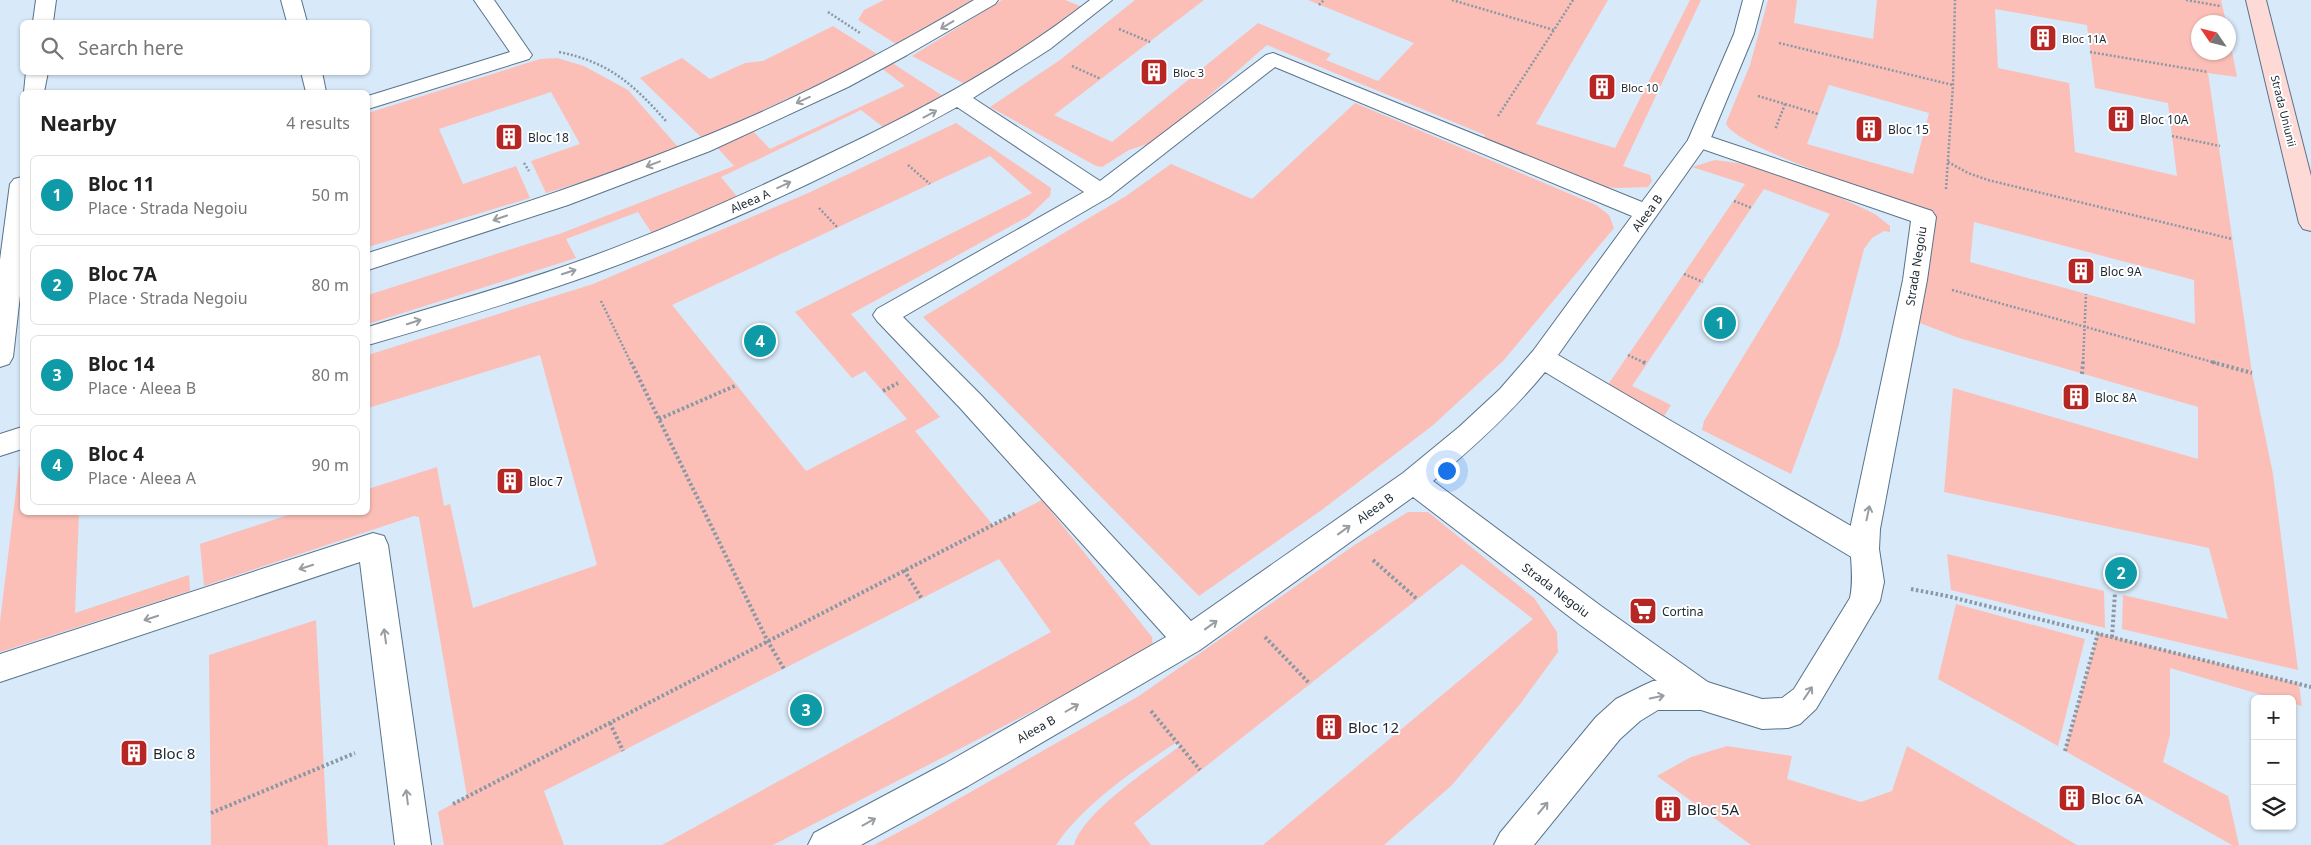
<!DOCTYPE html>
<meta charset="utf-8">
<style>
body{margin:0;font-family:"Noto Sans",sans-serif;background:#f2f2f2;color:#222}
.controls{position:absolute;right:15px;bottom:15px;display:grid;overflow:hidden;border-radius:8px;box-shadow:0 1px 4px #0004}
.controls button{width:45px;height:45px;display:grid;place-items:center;padding:0;border:0;border-bottom:1px solid #e0e0e0;background:#fff;color:#222;font:25px sans-serif}
.compass{position:absolute;left:2191px;top:15px;width:45px;height:45px;border-radius:50%;background:#fff;box-shadow:0 1px 4px #0004;rotate:305deg}
.you{position:absolute;left:1446px;top:470px;width:18px;height:18px;margin:-12px;border:4px solid #fff;border-radius:50%;background:#1a73e8;box-shadow:0 0 0 8px #1a73e833}
.badge{display:grid;place-items:center;width:32px;height:32px;border-radius:50%;background:#ea580c;color:#fff;font-size:16px;font-weight:700}
.pin{position:absolute;translate:-50% -50%;border:2px solid #fff;box-shadow:0 1px 5px #0006}
.list{margin:0;padding:0;list-style:none}
h2{display:flex;justify-content:space-between;align-items:center;height:65px;margin:0;padding:0 20px;font-size:21px}
h2 small{font-size:16px;font-weight:400;color:#767676}
.list li{display:grid;grid-template-columns:32px 1fr auto;gap:15px;align-items:center;box-sizing:border-box;height:80px;margin:0 10px 10px;padding:0 10px;border:1px solid #e0e0e0;border-radius:8px}
.list b{display:block;font-size:19px;white-space:nowrap}
.list p{margin:0;font-size:16px;white-space:nowrap;color:#767676}
.list em{font-size:16px;font-style:normal;color:#767676}
.icon{flex:none;width:28px;height:28px;fill:none;stroke:currentColor;stroke-width:2;stroke-linecap:round;stroke-linejoin:round}
.map{position:relative;flex:none;width:2311px;height:845px;overflow:hidden}
.search{position:absolute;background:#fff;box-shadow:0 1px 4px #0004;left:20px;top:20px;width:350px;height:55px;display:flex;align-items:center;gap:12px;box-sizing:border-box;padding:0 18px;border-radius:8px;color:#767676;font-size:19px}
.panel{position:absolute;background:#fff;box-shadow:0 1px 4px #0004;left:20px;top:90px;width:350px;height:425px;border-radius:8px}
.map>svg:first-child{display:block}
.green{fill:#fbbfb7;fill-rule:evenodd}
.lines{fill:none;stroke-linecap:round;stroke-linejoin:round}
.lane-casing{stroke:#59738a;stroke-width:2}
.street-casing{stroke:#59738a;stroke-width:2}
.secondary-casing{stroke:#59738a;stroke-width:2}
.path-far1{stroke:#8998a5;stroke-width:2.5;stroke-dasharray:2 2;stroke-linecap:butt}
.path{stroke:#8998a5;stroke-width:4;stroke-dasharray:2.5 2.5;stroke-linecap:butt}
.lane{fill:#fff;fill-rule:evenodd}
.street{fill:#fff;fill-rule:evenodd}
.secondary{fill:#fddad6;fill-rule:evenodd}
.oneway{stroke:#989da2}
.labels{text-anchor:middle;dominant-baseline:central;stroke-width:4;stroke-linejoin:round;paint-order:stroke}
.far-poi-label{font-size:11px;fill:#1b2630;stroke:#fff;text-anchor:start}
.far-street-label{font-size:11px;fill:#1b2630;stroke:#fff}
.poi-label{font-size:12px;fill:#1b2630;stroke:#fff;text-anchor:start}
.street-label{font-size:12px;fill:#1b2630;stroke:#fff}
.near-poi-label{font-size:15px;fill:#1b2630;stroke:#fff;text-anchor:start}
</style>
<div class="map">
<svg width="2311" height="845" viewBox="0 0 2311 845">
<rect width="100%" height="100%" fill="#d8e9f9"/>
<path class="green" d="M 884,0 L 972,0 L 896,44 L 858,20 L 864,10 Z
M 1002,0 L 1065,0 L 1090,10 L 974,89 L 912,56 Z
M 1135,0 L 1204,0 L 1054,115 L 1112,142 L 1258,23 L 1331,54 L 1326,60 L 1378,81 L 1414,43 L 1308,0 L 1608,0 L 1536,124 L 1615,148 L 1690,0 L 1701,0 L 1623,166 L 1650,175 L 1652,181 L 1648,187 L 1618,188 L 1603,187 L 1479,144 L 1485,135 L 1267,45 L 1163,136 L 1154,142 L 1129,150 L 1102,167 L 1096,166 L 990,107 L 1060,60 Z
M 1768,0 L 1797,0 L 1794,23 L 1873,39 L 1877,0 L 2221,0 L 2226,22 L 2198,22 L 2198,52 L 2228,52 L 2229,36 L 2237,77 L 2208,73 L 2252,373 L 2273,474 L 2298,670 L 2122,629 L 2123,595 L 2228,619 L 2209,548 L 1944,492 L 1953,388 L 2198,459 L 2198,407 L 1959,338 L 1907,318 L 1924,217 L 1935,212 L 1913,206 C 1885,196 1730,145 1726,123 L 1750,65 ZM 1995,9 L 2087,25 L 2095,88 L 2168,103 L 2177,176 L 2075,152 L 2069,83 L 1998,68 ZM 1829,85 L 1929,113 L 1913,174 L 1807,144 ZM 1974,222 L 2194,280 L 2195,324 L 1970,262 Z
M 833,26 L 880,56 L 702,138 L 640,78 L 682,58 L 710,79 L 745,63 L 763,61 Z
M 557,58 L 584,66 L 628,90 L 678,147 L 615,172 L 546,193 L 531,161 L 580,144 L 551,92 L 439,129 L 463,184 L 516,166 L 530,198 L 368,247 L 368,113 L 540,59 Z
M 886,59 L 943,96 L 883,127 L 861,110 L 721,177 L 739,199 L 653,235 L 638,212 L 566,239 L 576,258 L 368,324 L 368,295 L 562,233 L 734,166 L 713,143 L 749,127 L 770,149 L 905,86 L 876,64 Z
M 1355,103 L 1596,205 L 1609,215 L 1614,228 L 1504,360 L 1432,426 L 1323,509 L 1199,596 L 923,317 L 1126,196 L 1171,164 L 1252,199 Z
M 956,123 L 1051,188 L 1050,196 L 1029,216 L 851,314 L 940,417 L 915,431 L 993,525 L 1042,500 L 1152,637 L 1153,649 L 773,845 L 662,845 L 1051,632 L 999,559 L 544,791 L 564,845 L 444,845 L 438,812 L 467,796 L 419,517 L 414,516 L 204,586 L 200,544 L 294,513 L 368,512 L 368,489 L 437,467 L 444,506 L 450,504 L 473,608 L 597,565 L 540,355 L 368,408 L 368,355 L 593,284 L 806,194 ZM 990,156 L 1032,193 L 795,312 L 852,378 L 865,371 L 907,419 L 806,471 L 672,305 Z
M 1715,160 L 1759,166 L 1822,189 L 1875,214 L 1890,226 L 1890,232 L 1884,231 L 1872,238 L 1864,249 L 1839,344 L 1791,474 L 1702,430 L 1704,421 L 1830,214 L 1764,189 L 1632,386 L 1671,405 L 1663,418 L 1605,389 L 1745,184 L 1692,167 Z
M 22,465 L 22,512 L 79,513 L 75,613 L 189,575 L 190,591 L 0,652 L 0,622 L 19,466 Z
M 1408,512 L 1428,512 L 1534,598 L 1557,632 L 1558,652 L 1521,703 L 1452,785 L 1384,845 L 1263,845 L 1533,619 L 1462,564 L 1134,823 L 1151,845 L 1074,845 C 1082,813 1152,767 1180,746 L 1177,742 C 1134,770 1085,803 1056,845 L 874,845 L 916,823 L 1139,696 L 1356,544 Z
M 1947,554 L 2104,591 L 2105,628 L 1951,590 Z
M 1956,604 L 2085,639 L 2058,746 L 1938,679 Z
M 316,620 L 328,845 L 211,845 L 209,655 Z
M 2098,633 L 2299,684 L 2302,706 L 2292,703 L 2292,699 L 2276,699 L 2170,668 L 2170,735 L 2163,762 L 2228,796 L 2239,845 L 2232,845 L 2065,751 Z
M 1727,746 L 1792,756 L 1787,779 L 1861,802 L 1892,791 L 1907,746 L 2077,845 L 1751,845 L 1657,776 L 1691,757 Z"/>
<g class="lines">
<defs>
<path id="lane" d="M 281,0 L 301,0 L 307,22 L 287,22 Z
M 474,0 L 494,0 L 532,55 L 529,59 L 368,109 L 368,96 L 510,52 Z
M 301,72 L 322,72 L 326,92 L 306,92 Z
M 1699,133 L 1932,211 L 1936,217 L 1927,280 L 1880,529 L 1879,549 L 1884,582 L 1880,601 L 1816,709 L 1800,724 L 1788,728 L 1762,729 L 1701,710 L 1658,710 L 1640,721 L 1620,739 L 1534,845 L 1494,845 L 1500,833 L 1596,717 L 1616,699 L 1642,686 L 1653,681 L 1675,679 L 1701,680 L 1762,699 L 1782,698 L 1794,689 L 1850,598 C 1855,575 1849,552 1850,529 L 1903,280 L 1911,221 L 1691,145 L 1688,140 L 1691,135 Z
M 373,533 L 384,536 L 388,545 L 431,845 L 395,845 L 360,562 L 0,682 L 0,654 Z"/>
<path id="street" d="M 36,0 L 56,0 L 53,22 L 33,22 Z
M 974,0 L 998,0 L 995,4 L 907,55 L 848,87 L 710,151 L 568,205 L 368,270 L 368,253 C 493,214 618,174 739,122 C 820,87 898,45 974,0 Z
M 1090,0 L 1112,0 L 1050,49 L 973,98 L 1100,181 L 1266,55 L 1273,53 L 1642,202 L 1688,140 L 1734,34 L 1743,0 L 1763,0 L 1754,34 L 1710,140 L 1558,355 L 1875,540 L 1879,549 L 1875,558 L 1864,561 L 1853,558 L 1545,372 C 1511,413 1474,447 1433,481 L 1601,606 L 1712,685 L 1717,695 L 1712,705 L 1701,710 L 1690,705 L 1579,624 L 1413,497 L 1200,650 L 968,786 L 861,845 L 808,845 L 814,833 L 944,764 L 1166,637 L 961,409 L 877,321 L 873,315 L 877,309 L 1084,192 L 957,107 C 844,170 718,229 596,273 C 521,300 444,323 368,345 L 368,327 C 439,305 511,286 582,260 C 670,228 755,190 839,149 C 927,107 1012,61 1090,0 ZM 1275,67 L 1632,216 L 1533,351 L 1500,389 L 1459,427 L 1403,473 L 1191,621 L 981,395 L 903,317 L 1109,197 Z
M 26,72 L 48,72 L 44,92 L 24,92 Z
M 22,177 L 22,278 L 13,357 L 9,364 L 0,367 L 0,260 L 10,184 L 14,179 Z
M 22,427 L 22,449 L 0,456 L 0,434 Z"/>
<path id="secondary" d="M 2246,0 L 2266,0 L 2311,176 L 2311,231 L 2303,229 L 2299,223 Z"/>
</defs>
<use href="#lane" class="lane-casing"/>
<use href="#street" class="street-casing"/>
<use href="#secondary" class="secondary-casing"/>
<path class="path-far1" d="M 1452,0 L 1554,30 L 1573,0
M 2186,0 L 2220,6
M 1319,5 L 1324,0
M 828,12 L 860,33
M 1119,29 L 1150,42
M 1779,43 L 1953,85
M 559,52 C 609,62 633,84 666,121
M 2090,52 L 2208,72
M 1072,66 L 1101,79
M 1758,96 L 1785,104 L 1775,130
M 1785,104 L 1818,114
M 1498,116 L 1554,30
M 2172,136 L 2220,146
M 1948,162 L 1968,173 L 1988,180 L 2232,239
M 524,163 L 529,171
M 908,165 L 930,184
M 1946,189 L 1953,85 L 1955,0
M 1734,201 L 1752,208
M 819,208 L 837,227
M 1684,274 L 1703,282
M 1952,290 L 2216,363
M 601,301 L 631,363
M 1628,355 L 1645,363
M 2083,363 L 2086,294"/>
<path class="path" d="M 631,362 L 767,640 L 784,669
M 1643,362 L 1647,364
M 2212,362 L 2252,373
M 2082,374 L 2083,362
M 883,391 L 898,383
M 659,419 L 737,385
M 1373,560 L 1417,599
M 904,570 L 922,599
M 1911,589 L 1947,596 L 2311,687
M 1265,637 L 1310,684
M 2112,637 L 2115,593
M 1151,711 L 1200,770
M 610,723 L 623,751
M 2065,751 L 2098,633
M 453,804 L 1016,513
M 211,813 L 355,753"/>
<use href="#lane" class="lane"/>
<use href="#street" class="street"/>
<use href="#secondary" class="secondary"/>
</g>
<defs><path id="oneway-shaft" d="M-6 0H5M1.5-3L5.5 0L1.5 3" fill="none" stroke-width="1.6" stroke-linecap="round" stroke-linejoin="round" transform="scale(1.25)"/></defs>
<g class="oneway">
<use href="#oneway-shaft" transform="translate(947 25) rotate(149)"/>
<use href="#oneway-shaft" transform="translate(803 100) rotate(155)"/>
<use href="#oneway-shaft" transform="translate(930 114) rotate(-28)"/>
<use href="#oneway-shaft" transform="translate(653 164) rotate(159)"/>
<use href="#oneway-shaft" transform="translate(784 185) rotate(-25)"/>
<use href="#oneway-shaft" transform="translate(500 218) rotate(161)"/>
<use href="#oneway-shaft" transform="translate(569 272) rotate(-18)"/>
<use href="#oneway-shaft" transform="translate(414 322) rotate(-18)"/>
<use href="#oneway-shaft" transform="translate(1868 513) rotate(-78)"/>
<use href="#oneway-shaft" transform="translate(1344 530) rotate(-36)"/>
<use href="#oneway-shaft" transform="translate(306 567) rotate(162)"/>
<use href="#oneway-shaft" transform="translate(151 618) rotate(162)"/>
<use href="#oneway-shaft" transform="translate(1211 625) rotate(-36)"/>
<use href="#oneway-shaft" transform="translate(385 636) rotate(-98)"/>
<use href="#oneway-shaft" transform="translate(1808 693) rotate(-56)"/>
<use href="#oneway-shaft" transform="translate(1657 697) rotate(-12)"/>
<use href="#oneway-shaft" transform="translate(1072 708) rotate(-30)"/>
<use href="#oneway-shaft" transform="translate(407 797) rotate(-97)"/>
<use href="#oneway-shaft" transform="translate(1543 808) rotate(-50)"/>
<use href="#oneway-shaft" transform="translate(869 822) rotate(-29)"/>
</g>
<defs>
<symbol id="building-square" viewBox="-11 -11 22 22"><rect x="-9" y="-9" width="18" height="18" rx="4" fill="#b52624" stroke="#fff"/><path d="M-4-6H4V6H1V3H-1V6H-4ZM-2.5-4.3h1.7v1.8h-1.7ZM.8-4.3h1.7v1.8H.8ZM-2.5-1h1.7V.8h-1.7ZM.8-1h1.7V.8H.8Z" fill="#fff"/></symbol>
<symbol id="supermarket-square" viewBox="-11 -11 22 22"><rect x="-9" y="-9" width="18" height="18" rx="4" fill="#b52624" stroke="#fff"/><path d="M-6-5.5h2.5l.6 2H6L4.5 2H-2.5L-4.4-4H-6ZM-1.5 3.2a1.3 1.3 0 1 0 .1 0ZM3 3.2a1.3 1.3 0 1 0 .1 0Z" fill="#fff"/></symbol>
</defs>
<g fill-rule="evenodd">
<use href="#building-square" x="2027" y="22" width="32" height="32"/>
<use href="#building-square" x="1138" y="56" width="32" height="32"/>
<use href="#building-square" x="1586" y="71" width="32" height="32"/>
<use href="#building-square" x="2105" y="103" width="32" height="32"/>
<use href="#building-square" x="1853" y="113" width="32" height="32"/>
<use href="#building-square" x="493" y="121" width="32" height="32"/>
<use href="#building-square" x="2065" y="255" width="32" height="32"/>
<use href="#building-square" x="2060" y="381" width="32" height="32"/>
<use href="#building-square" x="494" y="465" width="32" height="32"/>
<use href="#supermarket-square" x="1627" y="595" width="32" height="32"/>
<use href="#building-square" x="1313" y="711" width="32" height="32"/>
<use href="#building-square" x="118" y="737" width="32" height="32"/>
<use href="#building-square" x="2056" y="782" width="32" height="32"/>
<use href="#building-square" x="1652" y="793" width="32" height="32"/>
</g>
<g class="labels">
<g class="far-poi-label">
<text x="2062" y="38">Bloc 11A</text>
<text x="1173" y="72">Bloc 3</text>
<text x="1621" y="87">Bloc 10</text>
</g>
<g class="far-street-label">
<text transform="translate(2284 111) rotate(76)">Strada Uniunii</text>
</g>
<g class="poi-label">
<text x="2140" y="119">Bloc 10A</text>
<text x="1888" y="129">Bloc 15</text>
<text x="528" y="137">Bloc 18</text>
<text x="2100" y="271">Bloc 9A</text>
<text x="2095" y="397">Bloc 8A</text>
<text x="529" y="481">Bloc 7</text>
<text x="1662" y="611">Cortina</text>
</g>
<g class="street-label">
<text transform="translate(750 201) rotate(-24)">Aleea A</text>
<text transform="translate(1647 213) rotate(-54)">Aleea B</text>
<text transform="translate(1916 266) rotate(-81)">Strada Negoiu</text>
<text transform="translate(1375 508) rotate(-36)">Aleea B</text>
<text transform="translate(1556 590) rotate(37)">Strada Negoiu</text>
<text transform="translate(1036 729) rotate(-30)">Aleea B</text>
</g>
<g class="near-poi-label">
<text x="1348" y="727">Bloc 12</text>
<text x="153" y="753">Bloc 8</text>
<text x="2091" y="798">Bloc 6A</text>
<text x="1687" y="809">Bloc 5A</text>
</g>
</g>
</svg>
<div class="controls">
<button>+</button>
<button>−</button>
<button><svg class="icon" aria-label="layers" viewBox="0 0 24 24"><path d="M12 4l9 5-9 5-9-5zM3 14l9 5 9-5"/></svg></button>
</div>
<svg class="compass" viewBox="-18 -18 36 36"><path d="M0-13l5 13h-10z" fill="#e53935"/><path d="M0 13l5-13h-10z" fill="#767676"/></svg>
<div class="you"></div>
<div class="pin badge" style="left:1720px;top:323px;background:#0f9aa8">1</div>
<div class="pin badge" style="left:2121px;top:573px;background:#0f9aa8">2</div>
<div class="pin badge" style="left:806px;top:710px;background:#0f9aa8">3</div>
<div class="pin badge" style="left:760px;top:341px;background:#0f9aa8">4</div>
<div class="search"><svg class="icon" aria-label="search" viewBox="0 0 24 24"><circle cx="10" cy="10" r="6"/><path d="M15 15l6 6"/></svg>Search here</div>
<section class="panel">
<h2>Nearby<small>4 results</small></h2>
<ul class="list">
<li><span class="badge" style="background:#0f9aa8">1</span><div><b>Bloc 11</b><p>Place · Strada Negoiu</p></div><em>50 m</em></li>
<li><span class="badge" style="background:#0f9aa8">2</span><div><b>Bloc 7A</b><p>Place · Strada Negoiu</p></div><em>80 m</em></li>
<li><span class="badge" style="background:#0f9aa8">3</span><div><b>Bloc 14</b><p>Place · Aleea B</p></div><em>80 m</em></li>
<li><span class="badge" style="background:#0f9aa8">4</span><div><b>Bloc 4</b><p>Place · Aleea A</p></div><em>90 m</em></li>
</ul>
</section>
</div>
